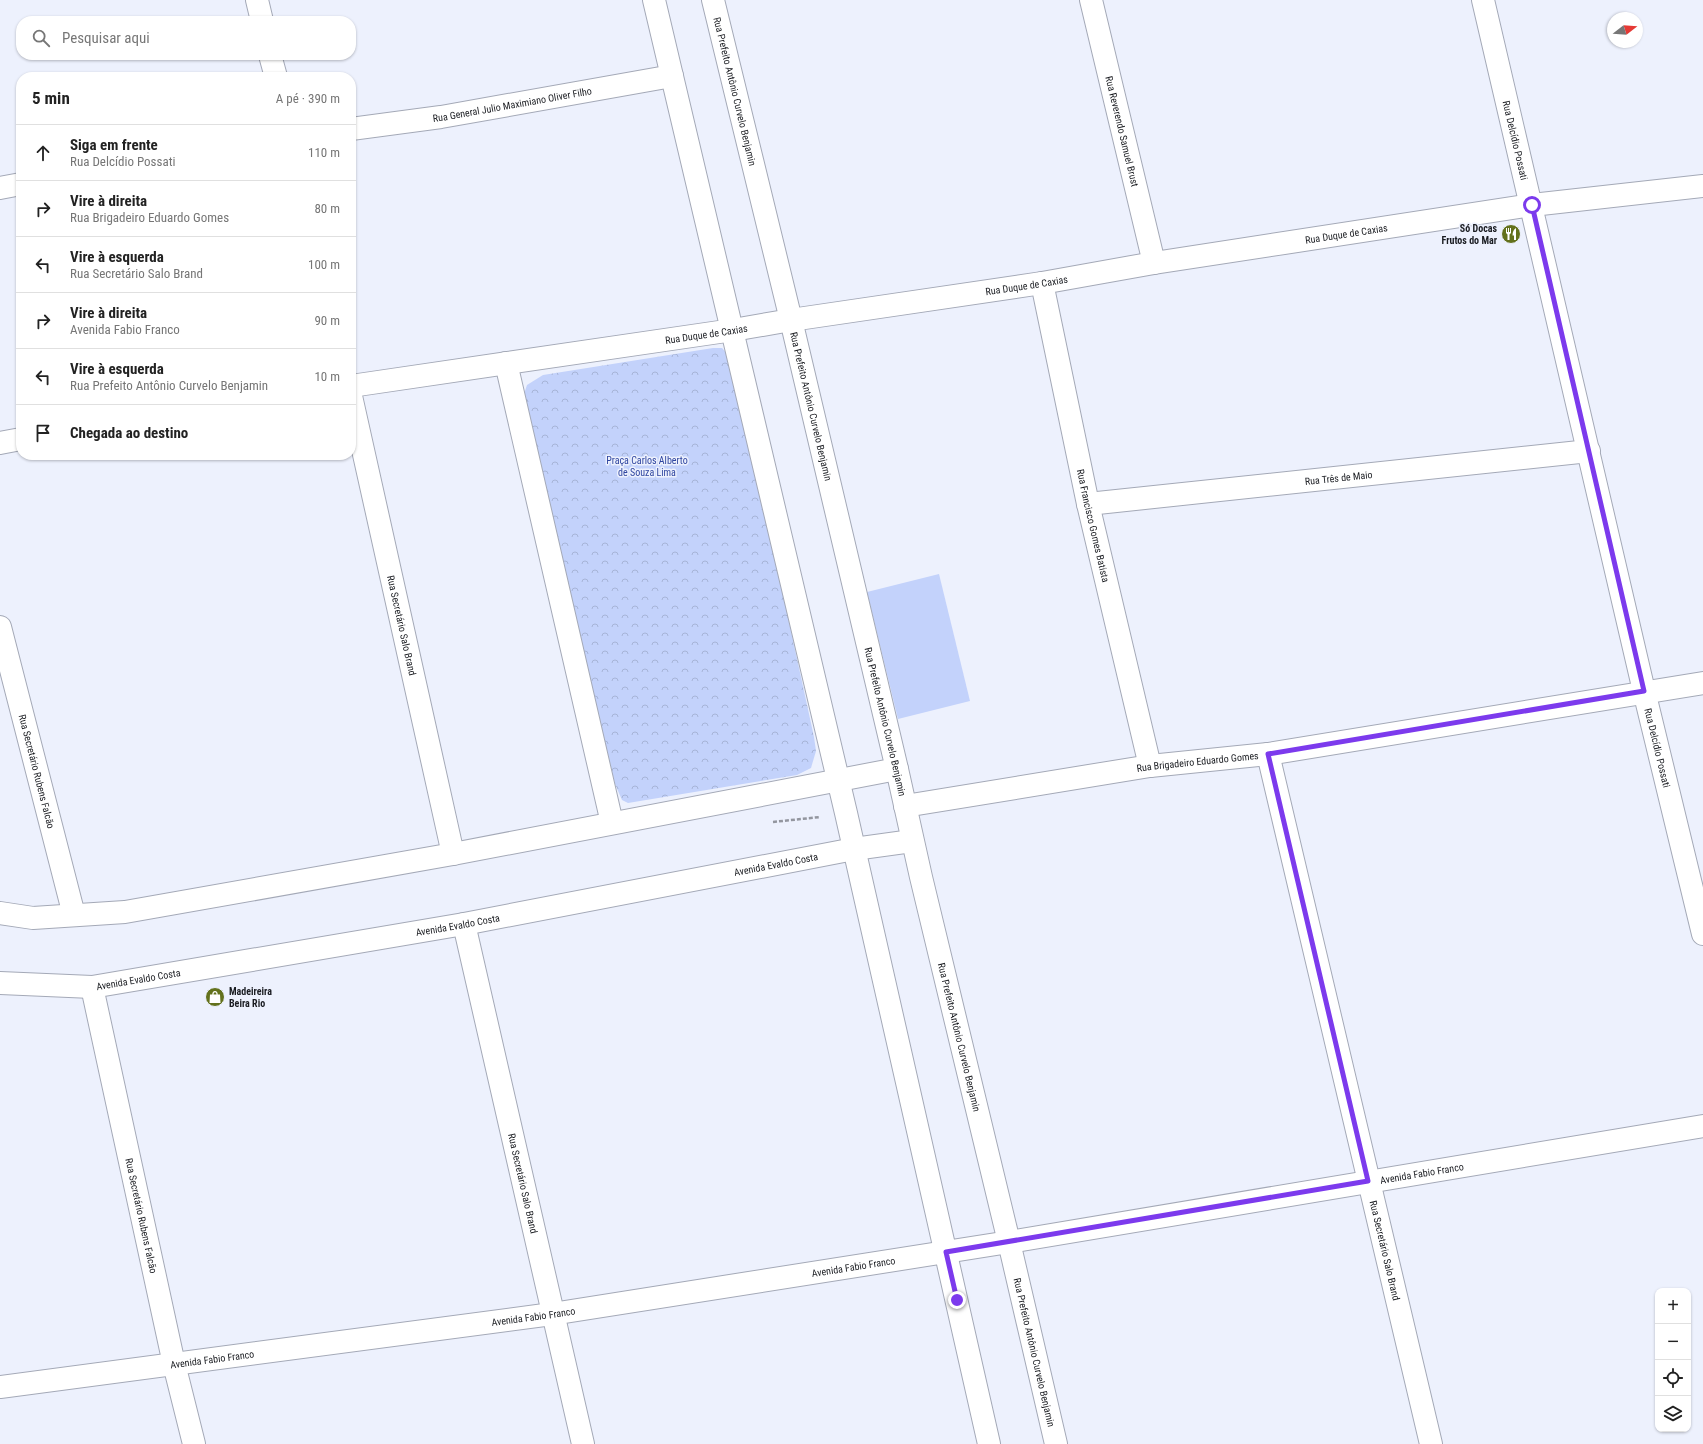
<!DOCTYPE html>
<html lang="pt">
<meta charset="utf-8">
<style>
body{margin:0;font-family:"Roboto Condensed",sans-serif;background:#f6f6f6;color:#222}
.controls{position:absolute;right:12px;bottom:12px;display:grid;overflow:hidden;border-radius:8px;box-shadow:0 1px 3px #0004}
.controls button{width:36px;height:36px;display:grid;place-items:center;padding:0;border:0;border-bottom:1px solid #e0e0e0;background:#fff;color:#222;font:20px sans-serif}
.compass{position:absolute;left:1607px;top:12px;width:36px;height:36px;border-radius:50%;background:#fff;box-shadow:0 1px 3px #0004;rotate:73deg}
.stop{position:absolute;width:12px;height:12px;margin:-9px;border:3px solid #7c3aed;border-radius:50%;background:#fff}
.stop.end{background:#7c3aed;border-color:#fff;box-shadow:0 1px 4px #0008}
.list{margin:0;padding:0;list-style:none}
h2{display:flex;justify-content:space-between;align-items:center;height:52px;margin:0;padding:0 16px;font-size:17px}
h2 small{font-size:13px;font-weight:400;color:#767676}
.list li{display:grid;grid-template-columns:26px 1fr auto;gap:12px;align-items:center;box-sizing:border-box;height:56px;padding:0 16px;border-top:1px solid #e0e0e0}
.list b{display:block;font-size:15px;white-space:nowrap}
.list p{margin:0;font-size:13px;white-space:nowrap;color:#767676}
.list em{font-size:13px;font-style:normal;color:#767676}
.icon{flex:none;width:22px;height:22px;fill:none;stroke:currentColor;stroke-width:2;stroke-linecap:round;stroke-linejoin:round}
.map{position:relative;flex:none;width:1703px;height:1444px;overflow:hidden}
.search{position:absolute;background:#fff;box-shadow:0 1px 3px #0004;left:16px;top:16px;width:340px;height:44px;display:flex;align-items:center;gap:10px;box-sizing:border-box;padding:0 14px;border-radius:16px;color:#767676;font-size:15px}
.panel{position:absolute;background:#fff;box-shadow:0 1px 3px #0004;left:16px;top:72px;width:340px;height:388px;border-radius:16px}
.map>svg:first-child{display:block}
.grass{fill:#c3d2fb}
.park{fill:url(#park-crowns)}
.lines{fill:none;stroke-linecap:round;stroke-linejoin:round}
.minor-casing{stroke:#a4a9b7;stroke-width:24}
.tertiary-casing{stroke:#a4a9b7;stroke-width:24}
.secondary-casing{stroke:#a4a9b7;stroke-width:24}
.path{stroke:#93969f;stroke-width:2.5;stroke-dasharray:4 2;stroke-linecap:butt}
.minor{stroke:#fff;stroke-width:22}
.tertiary{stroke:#fff;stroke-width:22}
.secondary{stroke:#fff;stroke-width:22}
.route{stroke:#7c3aed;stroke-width:5}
.labels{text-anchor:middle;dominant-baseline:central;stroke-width:3;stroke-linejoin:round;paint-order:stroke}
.street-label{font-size:10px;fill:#1a1c21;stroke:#edf1fd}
.poi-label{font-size:10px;font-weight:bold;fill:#1a1c21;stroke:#edf1fd;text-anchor:end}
.park-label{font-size:10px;fill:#2d449f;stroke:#edf1fd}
</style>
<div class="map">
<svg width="1703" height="1444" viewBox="0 0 1703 1444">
<defs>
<pattern id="park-crowns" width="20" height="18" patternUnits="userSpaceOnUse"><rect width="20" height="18" fill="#c3d2fb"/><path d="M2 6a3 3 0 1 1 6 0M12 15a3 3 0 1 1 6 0" fill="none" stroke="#a7b4d7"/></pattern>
</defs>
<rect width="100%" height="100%" fill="#edf1fd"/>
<path class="grass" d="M 939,574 L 970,701 L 898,719 L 867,592 Z"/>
<path class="park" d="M 713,348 L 722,348 L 732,359 L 814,737 L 816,751 L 811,768 L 797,775 L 628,803 L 622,800 L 615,784 L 523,397 L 527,385 L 543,375 Z"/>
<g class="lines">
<defs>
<g id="minor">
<path d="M 257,0 L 262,21"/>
<path id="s1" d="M 1091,0 L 1154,263"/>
<path id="s2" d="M 1483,0 L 1644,691 L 1703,934"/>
<path d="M 270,55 L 276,77"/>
<path id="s3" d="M 351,129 L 441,117 L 672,76"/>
<path d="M 0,188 L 21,184"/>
<path id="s4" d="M 1042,283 L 1088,504 L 1150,766"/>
<path d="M 506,363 L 612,823"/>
<path id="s5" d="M 351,386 L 733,330 L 791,320 L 1042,283 L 1154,263 L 1532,205 L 1703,186"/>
<path id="s6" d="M 351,396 L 453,854"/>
<path d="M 0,443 L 21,439"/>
<path id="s7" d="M 1088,504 L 1589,451"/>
<path id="s8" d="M 0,627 L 74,915"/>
<path id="s9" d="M 1268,754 L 1431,1444"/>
<path id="s10" d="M 905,806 L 1150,766 L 1268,754 L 1703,683"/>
<path id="s11" d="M 464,924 L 583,1444"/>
<path id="s12" d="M 92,987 L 174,1364 L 194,1444"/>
</g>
<g id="tertiary">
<path d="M 654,0 L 846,813 L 989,1444"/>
<path id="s13" d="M 713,0 L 791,320 L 897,769 L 921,877 L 1009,1242 L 1056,1444"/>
<path d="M 0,913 L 33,918 L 125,912 L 453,854 L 897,769"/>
<path id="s14" d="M 0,983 L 92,987 L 464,924 L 854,849 L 912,841"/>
</g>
<g id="secondary">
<path id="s15" d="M 0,1387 L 552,1314 L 1009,1242 L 1703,1126"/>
</g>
</defs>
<use href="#minor" class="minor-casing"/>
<use href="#tertiary" class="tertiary-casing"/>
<use href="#secondary" class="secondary-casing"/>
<path class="path" d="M 773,822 L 820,817"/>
<use href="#minor" class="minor"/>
<use href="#tertiary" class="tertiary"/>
<use href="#secondary" class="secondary"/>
</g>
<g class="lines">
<path class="route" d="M 957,1300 L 946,1252 L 1368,1181 L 1268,754 L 1644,691 L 1532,205"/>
</g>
<defs>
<symbol id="restaurant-disc" viewBox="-11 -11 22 22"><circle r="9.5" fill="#63711c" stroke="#edf1fd"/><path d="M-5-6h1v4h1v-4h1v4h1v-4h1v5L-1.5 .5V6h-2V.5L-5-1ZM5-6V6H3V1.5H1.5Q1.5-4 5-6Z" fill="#fff"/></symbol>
<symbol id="shop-disc" viewBox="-11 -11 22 22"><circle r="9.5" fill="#63711c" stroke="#edf1fd"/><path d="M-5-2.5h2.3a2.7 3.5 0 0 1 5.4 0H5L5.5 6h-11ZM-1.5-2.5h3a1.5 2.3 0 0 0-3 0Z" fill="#fff"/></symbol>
</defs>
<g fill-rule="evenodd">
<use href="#restaurant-disc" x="1500" y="223" width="22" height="22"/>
<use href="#shop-disc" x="204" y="986" width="22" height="22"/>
</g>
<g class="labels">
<g class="street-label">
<text stroke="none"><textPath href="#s13" startOffset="94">Rua Prefeito Antônio Curvelo Benjamin</textPath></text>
<text stroke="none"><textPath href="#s3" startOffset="163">Rua General Julio Maximiano Oliver Filho</textPath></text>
<text stroke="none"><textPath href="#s1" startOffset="135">Rua Reverendo Samuel Brust</textPath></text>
<text stroke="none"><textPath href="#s2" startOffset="144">Rua Delcídio Possati</textPath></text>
<text stroke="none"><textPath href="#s5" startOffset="1007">Rua Duque de Caxias</textPath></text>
<text stroke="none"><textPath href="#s5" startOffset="683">Rua Duque de Caxias</textPath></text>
<text stroke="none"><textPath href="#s5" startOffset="359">Rua Duque de Caxias</textPath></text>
<text stroke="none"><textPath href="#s13" startOffset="418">Rua Prefeito Antônio Curvelo Benjamin</textPath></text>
<text stroke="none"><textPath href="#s7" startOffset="252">Rua Três de Maio</textPath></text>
<text stroke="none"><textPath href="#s4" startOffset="248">Rua Francisco Gomes Batista</textPath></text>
<text stroke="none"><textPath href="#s6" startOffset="235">Rua Secretário Salo Brand</textPath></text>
<text stroke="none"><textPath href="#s13" startOffset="742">Rua Prefeito Antônio Curvelo Benjamin</textPath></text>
<text stroke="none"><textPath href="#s2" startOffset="768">Rua Delcídio Possati</textPath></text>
<text stroke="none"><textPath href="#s10" startOffset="296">Rua Brigadeiro Eduardo Gomes</textPath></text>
<text stroke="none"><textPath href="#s8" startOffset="149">Rua Secretário Rubens Falcão</textPath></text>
<text stroke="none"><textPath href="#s14" startOffset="787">Avenida Evaldo Costa</textPath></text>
<text stroke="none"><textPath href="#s14" startOffset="463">Avenida Evaldo Costa</textPath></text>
<text stroke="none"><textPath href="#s14" startOffset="139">Avenida Evaldo Costa</textPath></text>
<text stroke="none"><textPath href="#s13" startOffset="1066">Rua Prefeito Antônio Curvelo Benjamin</textPath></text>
<text stroke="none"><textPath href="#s15" startOffset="1438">Avenida Fabio Franco</textPath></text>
<text stroke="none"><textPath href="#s11" startOffset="266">Rua Secretário Salo Brand</textPath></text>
<text stroke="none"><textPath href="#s12" startOffset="234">Rua Secretário Rubens Falcão</textPath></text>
<text stroke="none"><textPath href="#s9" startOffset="510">Rua Secretário Salo Brand</textPath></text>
<text stroke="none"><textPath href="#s15" startOffset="862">Avenida Fabio Franco</textPath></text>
<text stroke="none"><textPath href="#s15" startOffset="538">Avenida Fabio Franco</textPath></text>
<text stroke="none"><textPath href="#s13" startOffset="1390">Rua Prefeito Antônio Curvelo Benjamin</textPath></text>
<text stroke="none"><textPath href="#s15" startOffset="214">Avenida Fabio Franco</textPath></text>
</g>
<g class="poi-label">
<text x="1497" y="228">Só Docas<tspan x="1497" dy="12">Frutos do Mar</tspan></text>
<text x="229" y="991" text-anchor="start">Madeireira<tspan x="229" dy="12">Beira Rio</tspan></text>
</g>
<g class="park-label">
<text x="647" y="460">Praça Carlos Alberto<tspan x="647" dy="12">de Souza Lima</tspan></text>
</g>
</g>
</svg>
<div class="controls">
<button>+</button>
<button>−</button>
<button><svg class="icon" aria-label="locate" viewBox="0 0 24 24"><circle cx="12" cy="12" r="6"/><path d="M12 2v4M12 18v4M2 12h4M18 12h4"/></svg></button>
<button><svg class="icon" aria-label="layers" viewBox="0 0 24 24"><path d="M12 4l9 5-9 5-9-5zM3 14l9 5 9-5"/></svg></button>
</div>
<svg class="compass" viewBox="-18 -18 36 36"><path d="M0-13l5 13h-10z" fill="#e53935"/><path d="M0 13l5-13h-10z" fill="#767676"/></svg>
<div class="stop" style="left:1532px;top:205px"></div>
<div class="stop end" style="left:957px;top:1300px"></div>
<div class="search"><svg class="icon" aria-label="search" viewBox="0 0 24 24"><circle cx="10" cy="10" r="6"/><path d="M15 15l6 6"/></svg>Pesquisar aqui</div>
<section class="panel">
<h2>5 min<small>A pé · 390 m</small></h2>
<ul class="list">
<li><svg class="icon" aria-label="ahead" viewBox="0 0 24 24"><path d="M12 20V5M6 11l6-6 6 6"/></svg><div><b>Siga em frente</b><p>Rua Delcídio Possati</p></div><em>110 m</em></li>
<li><svg class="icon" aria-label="right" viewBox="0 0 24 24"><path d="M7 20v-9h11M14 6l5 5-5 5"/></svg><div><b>Vire à direita</b><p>Rua Brigadeiro Eduardo Gomes</p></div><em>80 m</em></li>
<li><svg class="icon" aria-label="left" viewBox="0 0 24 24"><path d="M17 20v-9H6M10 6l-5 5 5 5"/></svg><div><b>Vire à esquerda</b><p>Rua Secretário Salo Brand</p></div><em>100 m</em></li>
<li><svg class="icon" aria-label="right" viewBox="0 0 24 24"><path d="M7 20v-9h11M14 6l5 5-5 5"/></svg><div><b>Vire à direita</b><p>Avenida Fabio Franco</p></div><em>90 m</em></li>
<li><svg class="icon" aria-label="left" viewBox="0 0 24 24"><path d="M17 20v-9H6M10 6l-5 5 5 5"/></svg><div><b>Vire à esquerda</b><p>Rua Prefeito Antônio Curvelo Benjamin</p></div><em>10 m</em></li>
<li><svg class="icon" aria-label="arrive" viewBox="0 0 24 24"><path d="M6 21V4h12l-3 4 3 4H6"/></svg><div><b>Chegada ao destino</b></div></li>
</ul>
</section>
</div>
